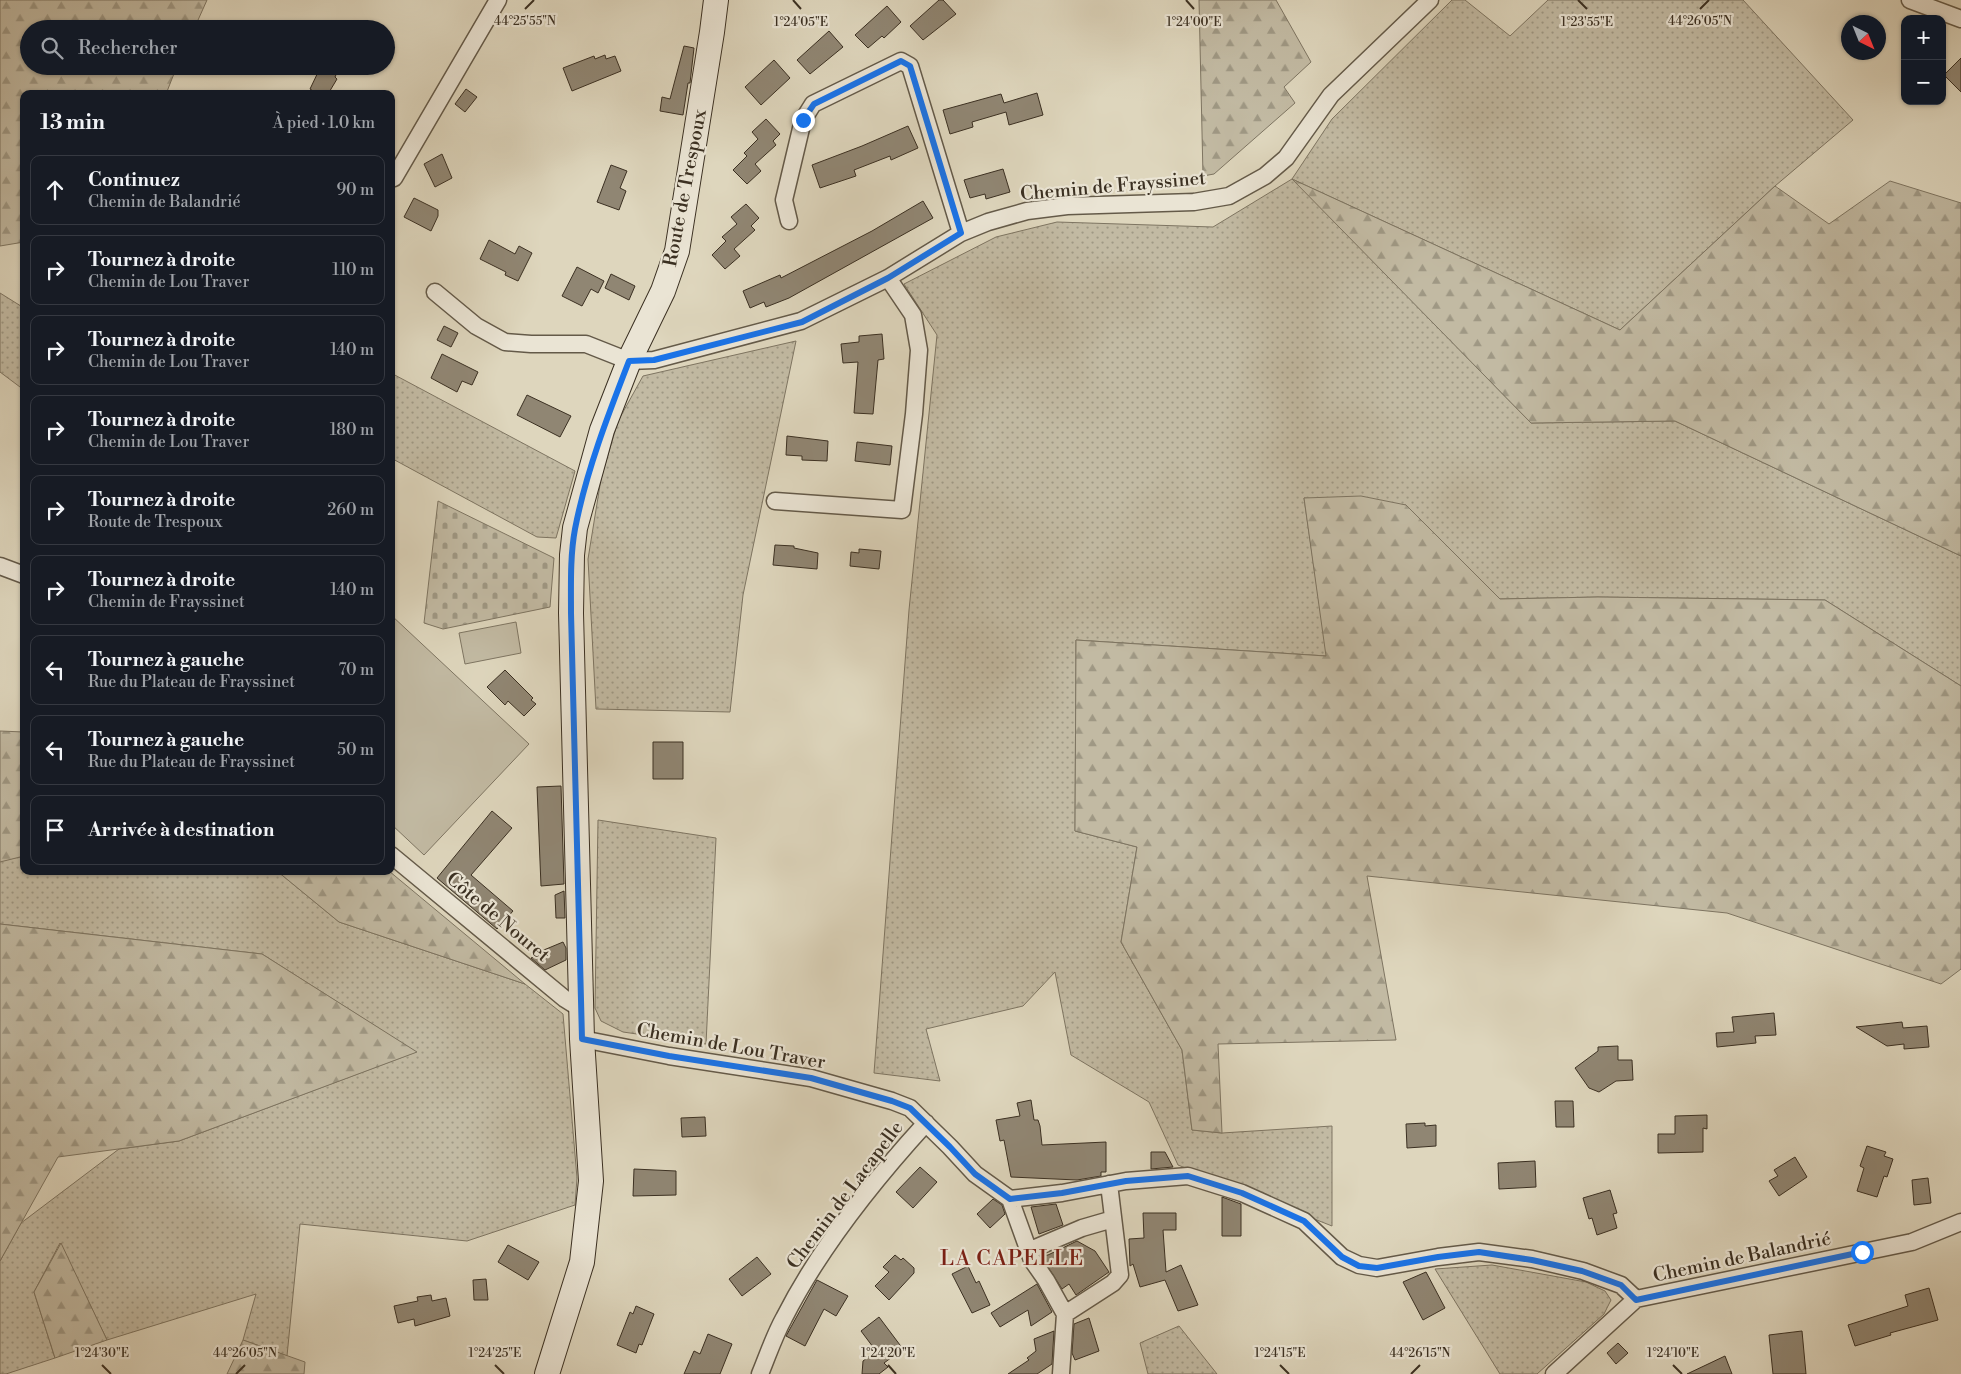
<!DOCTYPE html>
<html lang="fr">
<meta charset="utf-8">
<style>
body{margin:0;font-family:"Libre Bodoni",serif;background:#242831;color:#f1f3f6}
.controls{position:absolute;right:15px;top:15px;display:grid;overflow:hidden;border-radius:10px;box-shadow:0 1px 4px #0004}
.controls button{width:45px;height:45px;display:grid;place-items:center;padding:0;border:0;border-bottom:1px solid #363941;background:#171b24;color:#f1f3f6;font:25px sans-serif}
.compass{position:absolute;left:1841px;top:15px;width:45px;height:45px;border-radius:50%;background:#171b24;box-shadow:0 1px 4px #0004;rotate:137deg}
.stop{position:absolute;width:15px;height:15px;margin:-11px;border:4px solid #1a73e8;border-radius:50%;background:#fff}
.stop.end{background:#1a73e8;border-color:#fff;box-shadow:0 1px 5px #0008}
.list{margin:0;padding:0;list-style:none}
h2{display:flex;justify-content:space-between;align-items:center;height:65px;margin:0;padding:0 20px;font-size:21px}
h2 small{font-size:16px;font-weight:400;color:#9ea1a6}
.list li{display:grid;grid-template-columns:32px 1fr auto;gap:15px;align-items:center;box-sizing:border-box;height:70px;margin:0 10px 10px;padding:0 10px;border:1px solid #363941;border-radius:10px}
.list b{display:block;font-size:19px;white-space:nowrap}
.list p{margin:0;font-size:16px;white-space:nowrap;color:#9ea1a6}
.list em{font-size:16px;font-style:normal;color:#9ea1a6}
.icon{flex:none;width:28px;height:28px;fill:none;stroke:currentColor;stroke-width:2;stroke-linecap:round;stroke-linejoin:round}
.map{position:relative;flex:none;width:1961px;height:1374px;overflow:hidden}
.search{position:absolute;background:#171b24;box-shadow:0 1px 4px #0004;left:20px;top:20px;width:375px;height:55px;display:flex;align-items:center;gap:12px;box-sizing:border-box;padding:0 18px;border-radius:28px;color:#9ea1a6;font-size:19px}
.panel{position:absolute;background:#171b24;box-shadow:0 1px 4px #0004;left:20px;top:90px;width:375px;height:785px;border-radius:10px}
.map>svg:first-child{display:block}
.grass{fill:url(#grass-dots);stroke:#7e7562}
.forest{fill:url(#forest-firs);stroke:#7e7562}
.cemetery{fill:url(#cemetery-stones);stroke:#7e7562}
.pitch{fill:#c2baa3;stroke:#7e7562}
.building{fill:#908673;stroke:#3b3022}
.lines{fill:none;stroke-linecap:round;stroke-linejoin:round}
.street-casing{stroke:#645a49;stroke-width:19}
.secondary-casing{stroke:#3b3022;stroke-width:26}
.street{stroke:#eae4d4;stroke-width:16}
.secondary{stroke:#eae4d4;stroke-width:24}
.route{stroke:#1a73e8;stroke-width:6}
.ticks{fill:none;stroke:#3b3022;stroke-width:2}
.labels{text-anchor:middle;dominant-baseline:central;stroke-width:4.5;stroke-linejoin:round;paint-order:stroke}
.street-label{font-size:19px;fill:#3b3022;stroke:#eae4d4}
.quarter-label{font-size:21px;letter-spacing:1px;fill:#7a1f14;stroke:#eae4d4}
.ticks-label{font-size:12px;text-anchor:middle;fill:#3b3022;stroke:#eae4d4;stroke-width:4.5;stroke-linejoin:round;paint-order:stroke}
</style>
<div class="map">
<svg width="1961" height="1374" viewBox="0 0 1961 1374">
<defs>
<pattern id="grass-dots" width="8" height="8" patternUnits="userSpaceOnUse" patternTransform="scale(1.25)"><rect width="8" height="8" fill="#c2baa3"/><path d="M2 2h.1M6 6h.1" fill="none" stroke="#9f9884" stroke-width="1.8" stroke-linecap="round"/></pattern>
<pattern id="forest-firs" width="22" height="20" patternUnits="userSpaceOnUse" patternTransform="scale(1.25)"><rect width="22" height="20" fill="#c2baa3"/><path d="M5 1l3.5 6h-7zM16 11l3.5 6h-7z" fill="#9f9884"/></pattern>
<pattern id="cemetery-stones" width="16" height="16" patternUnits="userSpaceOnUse" patternTransform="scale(1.25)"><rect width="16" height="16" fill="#c2baa3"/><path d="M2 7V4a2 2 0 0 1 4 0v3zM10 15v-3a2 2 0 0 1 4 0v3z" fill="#9f9884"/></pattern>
</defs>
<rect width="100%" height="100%" fill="#ded6bd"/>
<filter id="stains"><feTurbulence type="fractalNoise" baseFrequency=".004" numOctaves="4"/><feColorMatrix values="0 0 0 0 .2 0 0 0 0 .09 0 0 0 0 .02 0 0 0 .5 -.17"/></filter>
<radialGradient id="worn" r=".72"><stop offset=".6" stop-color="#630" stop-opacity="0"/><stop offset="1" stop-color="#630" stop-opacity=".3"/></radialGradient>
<path class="grass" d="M 1452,0 L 1465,0 L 1510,36 L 1548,0 L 1743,0 L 1853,120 L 1775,186 L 1620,330 L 1294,180 L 1531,423 L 1675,421 L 1961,556 L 1961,686 L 1825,600 L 1598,597 L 1500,599 L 1406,505 L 1304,498 L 1327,656 L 1076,640 L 1075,831 L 1137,847 L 1121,942 L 1182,1050 L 1192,1130 L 1222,1133 L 1332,1126 L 1332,1226 L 1178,1165 L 1149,1102 L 1071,1055 L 1055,972 L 1023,1006 L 926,1029 L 940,1081 L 874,1073 L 909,610 L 937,335 L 904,284 L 996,237 L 1057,222 L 1213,227 L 1292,179 L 1332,119 Z
M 0,293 L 24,308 L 24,390 L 0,372 Z
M 796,341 L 743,595 L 730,712 L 596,709 L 588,559 L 601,479 L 618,421 L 643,376 Z
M 391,373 L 575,471 L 556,538 L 537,537 L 391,458 Z
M 598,820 L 716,838 L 706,1044 L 623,1032 L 601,1021 L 595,1008 Z
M 24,856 L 24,871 L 277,871 L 339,922 L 525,984 L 563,1014 L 577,1178 L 575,1205 L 467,1241 L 300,1224 L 287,1356 L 243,1340 L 256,1294 L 107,1340 L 60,1243 L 34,1292 L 55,1358 L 6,1374 L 0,1374 L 0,1261 L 21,1223 L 119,1149 L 179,1141 L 416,1052 L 262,954 L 0,924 L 0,861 Z
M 1492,1265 L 1586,1282 L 1605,1291 L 1611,1300 L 1604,1314 L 1537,1374 L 1500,1374 L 1435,1269 Z
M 1179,1326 L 1217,1374 L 1148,1374 L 1140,1343 Z"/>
<path class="forest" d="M 0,0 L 207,0 L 194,29 L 29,29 L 29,66 L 177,66 L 166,94 L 24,94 L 24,242 L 0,246 Z
M 1199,0 L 1276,0 L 1311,62 L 1284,87 L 1295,103 L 1214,174 L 1203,176 Z
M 1292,179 L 1620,330 L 1775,186 L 1829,224 L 1890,181 L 1961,203 L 1961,556 L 1675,421 L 1531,423 Z
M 1361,496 L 1406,505 L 1500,599 L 1598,597 L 1825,600 L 1961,686 L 1961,969 L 1941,984 L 1727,913 L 1367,876 L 1396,1040 L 1218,1044 L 1222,1133 L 1192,1130 L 1182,1050 L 1121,942 L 1137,847 L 1075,831 L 1076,640 L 1326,656 L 1304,498 Z
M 0,731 L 24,732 L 24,856 L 0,862 Z
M 277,871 L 389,871 L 525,984 L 339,922 Z
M 0,924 L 262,954 L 417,1052 L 179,1141 L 58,1157 L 0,1261 Z
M 61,1243 L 107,1340 L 55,1358 L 34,1292 Z
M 243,1340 L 305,1362 L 304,1374 L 227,1374 Z"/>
<path class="cemetery" d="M 438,501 L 554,558 L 550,607 L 443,629 L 424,623 Z"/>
<path class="pitch" d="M 391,615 L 529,744 L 424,855 L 391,824 Z
M 516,622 L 521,653 L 465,664 L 459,633 Z"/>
<path class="building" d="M 939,0 L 943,0 L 956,14 L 923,40 L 910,26 Z
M 887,6 L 901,22 L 884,38 L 882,36 L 868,48 L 855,35 Z
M 829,31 L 843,47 L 810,74 L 797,60 Z
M 684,46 L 694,48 L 690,83 L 688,83 L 683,115 L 660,111 L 662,97 L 670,99 Z
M 605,55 L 606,59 L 615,56 L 621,71 L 572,91 L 563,68 L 594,56 L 595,59 Z
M 1961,58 L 1961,92 L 1944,75 Z
M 774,60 L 790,78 L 761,105 L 745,87 Z
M 321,66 L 340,66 L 335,77 L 337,79 L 328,94 L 318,94 L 310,89 Z
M 466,89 L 477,97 L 465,112 L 455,104 Z
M 1037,93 L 1043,115 L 1009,125 L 1006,112 L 972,122 L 973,127 L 950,134 L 943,110 L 1001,94 L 1004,103 Z
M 766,119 L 780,134 L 773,141 L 776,145 L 755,164 L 761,171 L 747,184 L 733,170 L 747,156 L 744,153 L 758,139 L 752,132 Z
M 908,126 L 918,148 L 891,160 L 890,156 L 854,170 L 856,176 L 820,188 L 812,165 L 862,146 Z
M 442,154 L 452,178 L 435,187 L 424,164 Z
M 611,165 L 627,171 L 620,188 L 626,191 L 619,210 L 597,202 Z
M 1003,169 L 1010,192 L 986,199 L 985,194 L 970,198 L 964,180 Z
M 414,198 L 438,210 L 438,216 L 431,231 L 404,217 Z
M 923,201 L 933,218 L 789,298 L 766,307 L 764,302 L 750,308 L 743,291 L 780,275 L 781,278 L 872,231 Z
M 746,204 L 759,218 L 751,226 L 755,230 L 734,249 L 740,256 L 725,269 L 712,255 L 726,241 L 722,237 L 737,224 L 731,217 Z
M 489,240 L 515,254 L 519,246 L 532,253 L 518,281 L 505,275 L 506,272 L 480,259 Z
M 577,267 L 604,281 L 598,293 L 591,289 L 582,306 L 562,296 Z
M 611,274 L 635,286 L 629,300 L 605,288 Z
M 444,326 L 458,333 L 451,347 L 437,340 Z
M 882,334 L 884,359 L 878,360 L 873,414 L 854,413 L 858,362 L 843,363 L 841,344 L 859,342 L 859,336 Z
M 442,354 L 478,372 L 472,385 L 462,381 L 457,392 L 431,378 Z
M 527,395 L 571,416 L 560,437 L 517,415 Z
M 787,436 L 828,441 L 827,461 L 802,460 L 802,456 L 786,455 Z
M 857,442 L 892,446 L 890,465 L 855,461 Z
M 775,545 L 794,546 L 794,548 L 818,553 L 817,569 L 773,565 Z
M 859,549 L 881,551 L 879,569 L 850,566 L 851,552 L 859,553 Z
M 505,670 L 533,698 L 531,700 L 536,704 L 524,716 L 508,701 L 505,705 L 487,687 Z
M 653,742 L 683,742 L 683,779 L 653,779 Z
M 561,786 L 564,884 L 541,886 L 537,787 Z
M 492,811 L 512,828 L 471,875 L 513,911 L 497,929 L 437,878 Z
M 564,891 L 565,918 L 556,918 L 555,895 Z
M 563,942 L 566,948 L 566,960 L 545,970 L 531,958 L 540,955 L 539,952 Z
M 1774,1013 L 1776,1035 L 1755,1036 L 1756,1043 L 1717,1047 L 1716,1033 L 1734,1032 L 1732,1017 Z
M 1902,1022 L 1903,1028 L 1927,1026 L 1929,1047 L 1904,1049 L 1904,1044 L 1887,1046 L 1856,1027 Z
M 1618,1046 L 1618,1060 L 1632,1060 L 1633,1080 L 1616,1081 L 1599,1092 L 1589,1088 L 1575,1068 L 1598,1051 L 1598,1047 Z
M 1031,1100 L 1034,1120 L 1038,1120 L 1040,1126 L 1042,1145 L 1106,1142 L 1106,1172 L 1101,1172 L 1101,1176 L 1077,1180 L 1011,1177 L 1004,1140 L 1000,1141 L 996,1120 L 1020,1116 L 1017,1103 Z
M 1555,1101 L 1573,1101 L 1574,1127 L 1556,1127 Z
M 1707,1115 L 1707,1129 L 1703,1128 L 1703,1152 L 1658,1153 L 1658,1134 L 1675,1134 L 1675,1116 Z
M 705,1117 L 706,1136 L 682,1137 L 681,1118 Z
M 1425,1123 L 1425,1126 L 1436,1125 L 1436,1146 L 1407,1148 L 1406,1124 Z
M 1867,1146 L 1886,1152 L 1884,1156 L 1893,1159 L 1887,1177 L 1884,1176 L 1877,1197 L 1857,1191 L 1864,1168 L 1860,1166 Z
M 1151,1152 L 1165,1152 L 1173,1167 L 1151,1169 Z
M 1795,1157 L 1807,1177 L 1779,1196 L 1769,1181 L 1778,1176 L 1774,1170 Z
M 1535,1161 L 1536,1187 L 1499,1189 L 1498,1163 Z
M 920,1167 L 937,1182 L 913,1208 L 896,1192 Z
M 634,1169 L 676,1171 L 676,1195 L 633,1196 Z
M 1928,1178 L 1931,1203 L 1914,1205 L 1912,1180 Z
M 1610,1190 L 1617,1213 L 1613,1214 L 1617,1228 L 1597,1235 L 1592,1218 L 1589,1219 L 1583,1198 Z
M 1222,1197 L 1241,1204 L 1241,1236 L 1222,1236 Z
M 993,1199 L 1002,1205 L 1005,1214 L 990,1228 L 977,1214 Z
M 1056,1204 L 1063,1225 L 1039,1234 L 1031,1207 Z
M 1143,1213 L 1176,1213 L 1176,1230 L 1163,1230 L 1166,1272 L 1181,1265 L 1198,1305 L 1178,1311 L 1165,1280 L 1140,1287 L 1133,1264 L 1130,1266 L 1129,1239 L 1144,1238 Z
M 1077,1241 L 1095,1251 L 1109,1272 L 1076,1295 L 1069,1284 L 1062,1289 L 1041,1256 L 1048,1255 Z
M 508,1245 L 539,1262 L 528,1280 L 498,1262 Z
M 895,1255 L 901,1260 L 903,1258 L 914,1268 L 914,1273 L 889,1300 L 875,1286 L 889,1272 L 883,1267 Z
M 757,1257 L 771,1274 L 742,1296 L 729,1279 Z
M 968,1266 L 976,1283 L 979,1281 L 990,1305 L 972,1313 L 952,1274 Z
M 1426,1272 L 1445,1308 L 1423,1320 L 1403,1282 Z
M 486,1279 L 488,1300 L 474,1300 L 473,1280 Z
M 817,1280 L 848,1296 L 836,1316 L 824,1309 L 805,1346 L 786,1336 Z
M 1037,1284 L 1052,1312 L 1031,1326 L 1028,1310 L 1000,1327 L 991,1313 Z
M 1929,1288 L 1938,1320 L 1890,1333 L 1891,1335 L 1855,1346 L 1848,1325 L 1908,1306 L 1905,1295 Z
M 431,1295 L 432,1301 L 446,1298 L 450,1316 L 415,1326 L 414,1319 L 398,1323 L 394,1306 L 418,1301 L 417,1297 Z
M 636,1306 L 654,1314 L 642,1345 L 639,1344 L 636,1353 L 617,1345 L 630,1312 L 633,1314 Z
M 879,1317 L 903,1349 L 884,1363 L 888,1367 L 879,1374 L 862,1374 L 863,1361 L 876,1351 L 861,1331 Z
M 1089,1318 L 1099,1351 L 1075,1360 L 1072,1353 L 1074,1324 Z
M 1054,1331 L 1052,1364 L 1037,1374 L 1008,1374 L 1029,1360 L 1027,1358 L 1036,1351 L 1034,1339 Z
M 1802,1331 L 1806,1374 L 1773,1374 L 1769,1335 Z
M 708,1334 L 732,1344 L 720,1374 L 684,1374 L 694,1351 L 700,1354 Z
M 1618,1343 L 1628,1353 L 1616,1364 L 1607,1353 Z
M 1725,1356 L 1732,1374 L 1687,1374 Z"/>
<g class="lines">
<defs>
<path id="street" d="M 1910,0 L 1961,19
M 394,178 L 498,0
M 789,221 L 784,200 L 803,120 L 813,104 L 901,61 L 910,66 L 961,233
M 435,292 L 476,326 L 505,342 L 531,344 L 586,344 L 629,361 L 654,360 L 801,321 L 888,278 L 961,233 L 988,222 L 1027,211 L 1067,206 L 1194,202 L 1229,196 L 1265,176 L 1286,158 L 1331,95 L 1430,0
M 775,501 L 902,510 L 914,414 L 919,350 L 913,315 L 888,278
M 0,566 L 24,575
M 391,855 L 565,999 L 573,1004 L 581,1006
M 582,1039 L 669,1056 L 811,1078 L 892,1101 L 910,1108 L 950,1147 L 975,1174 L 1010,1199 L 1062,1193 L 1126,1181 L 1188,1176 L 1242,1193 L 1304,1221 L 1342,1257 L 1359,1265 L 1377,1268 L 1438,1257 L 1479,1252 L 1532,1259 L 1583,1271 L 1621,1285 L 1636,1299
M 1010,1199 L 1032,1260 L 1046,1280 L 1065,1314 L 1113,1283 L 1120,1275 L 1109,1184
M 1028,1251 L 1082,1228 L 1113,1219
M 760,1374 C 768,1355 774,1336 784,1318 C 819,1249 874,1180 926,1123
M 1061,1374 L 1065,1314
M 1554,1374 L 1636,1299 L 1912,1242 L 1961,1222"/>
<path id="secondary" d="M 547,1374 L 582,1262 L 591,1181 L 582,1039 L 571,613 L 572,555 L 575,528 L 602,430 L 629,361 L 663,291 L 677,251 L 712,32 L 716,0"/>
</defs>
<use href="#street" class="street-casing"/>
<use href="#secondary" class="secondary-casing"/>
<use href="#street" class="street"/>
<use href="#secondary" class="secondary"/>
</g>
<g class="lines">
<path class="route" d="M 803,120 L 814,104 L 901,61 L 910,66 L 961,233 L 888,278 L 802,322 L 654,360 L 629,361 C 608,415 586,472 575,529 C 570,556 571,585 571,613 L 582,1039 L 669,1056 L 811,1078 L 892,1101 L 910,1108 L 950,1147 L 975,1174 L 1010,1199 L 1062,1193 L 1126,1181 L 1188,1176 L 1242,1193 L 1304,1221 L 1342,1257 L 1359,1266 L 1377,1268 L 1438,1257 L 1479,1252 L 1532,1260 L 1582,1271 L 1621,1285 L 1636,1300 L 1862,1252"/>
</g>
<path class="ticks" d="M 793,0 L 801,9M 1186,0 L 1194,9M 1578,0 L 1587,9M 525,9 L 534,0M 1700,9 L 1709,0M 102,1365 L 111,1374M 495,1365 L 504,1374M 888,1365 L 896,1374M 1280,1365 L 1289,1374M 1673,1365 L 1682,1374M 236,1374 L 245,1365M 1411,1374 L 1420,1365"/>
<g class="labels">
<g class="street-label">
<text transform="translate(1113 186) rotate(-5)">Chemin de Frayssinet</text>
<text transform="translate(685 188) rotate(-79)">Route de Trespoux</text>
<text transform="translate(498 917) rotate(40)">Côte de Nouret</text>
<text transform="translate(731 1046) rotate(10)">Chemin de Lou Traver</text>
<text transform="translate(845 1195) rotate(-53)">Chemin de Lacapelle</text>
<text transform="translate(1742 1257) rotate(-12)">Chemin de Balandrié</text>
</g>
<g class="quarter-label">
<text x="1012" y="1259">LA CAPELLE</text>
</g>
</g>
<g class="ticks-label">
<text x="525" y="25">44°25'55"N</text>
<text x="1700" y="25">44°26'05"N</text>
<text x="801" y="26">1°24'05"E</text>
<text x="1194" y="26">1°24'00"E</text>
<text x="1587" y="26">1°23'55"E</text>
<text x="102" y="1357">1°24'30"E</text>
<text x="495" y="1357">1°24'25"E</text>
<text x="888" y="1357">1°24'20"E</text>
<text x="1280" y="1357">1°24'15"E</text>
<text x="1673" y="1357">1°24'10"E</text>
<text x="245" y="1357">44°26'05"N</text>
<text x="1420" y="1357">44°26'15"N</text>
</g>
<rect width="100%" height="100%" filter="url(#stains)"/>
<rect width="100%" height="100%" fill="url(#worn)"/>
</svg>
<div class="controls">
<button>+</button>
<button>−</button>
</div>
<svg class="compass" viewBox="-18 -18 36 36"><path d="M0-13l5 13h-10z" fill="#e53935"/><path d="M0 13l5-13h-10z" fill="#9ea1a6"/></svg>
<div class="stop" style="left:1862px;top:1252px"></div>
<div class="stop end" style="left:803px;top:120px"></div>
<div class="search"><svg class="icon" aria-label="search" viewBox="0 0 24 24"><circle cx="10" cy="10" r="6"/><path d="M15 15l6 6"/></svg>Rechercher</div>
<section class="panel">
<h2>13 min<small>À pied · 1.0 km</small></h2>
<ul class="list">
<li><svg class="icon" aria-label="ahead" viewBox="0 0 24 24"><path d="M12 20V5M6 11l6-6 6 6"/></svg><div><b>Continuez</b><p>Chemin de Balandrié</p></div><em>90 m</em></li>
<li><svg class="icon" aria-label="right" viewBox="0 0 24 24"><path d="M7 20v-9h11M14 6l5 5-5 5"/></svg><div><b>Tournez à droite</b><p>Chemin de Lou Traver</p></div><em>110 m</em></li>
<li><svg class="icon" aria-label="right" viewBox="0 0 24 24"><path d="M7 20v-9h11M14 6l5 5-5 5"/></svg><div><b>Tournez à droite</b><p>Chemin de Lou Traver</p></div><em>140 m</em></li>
<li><svg class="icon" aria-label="right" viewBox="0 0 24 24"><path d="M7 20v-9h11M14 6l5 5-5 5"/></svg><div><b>Tournez à droite</b><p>Chemin de Lou Traver</p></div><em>180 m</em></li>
<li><svg class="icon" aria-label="right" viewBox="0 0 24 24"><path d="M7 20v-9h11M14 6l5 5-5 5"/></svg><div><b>Tournez à droite</b><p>Route de Trespoux</p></div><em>260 m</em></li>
<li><svg class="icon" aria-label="right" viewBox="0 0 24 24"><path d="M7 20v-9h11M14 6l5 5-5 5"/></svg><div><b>Tournez à droite</b><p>Chemin de Frayssinet</p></div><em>140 m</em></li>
<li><svg class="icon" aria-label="left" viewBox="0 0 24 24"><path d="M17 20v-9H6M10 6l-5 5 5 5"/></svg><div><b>Tournez à gauche</b><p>Rue du Plateau de Frayssinet</p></div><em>70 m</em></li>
<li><svg class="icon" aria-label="left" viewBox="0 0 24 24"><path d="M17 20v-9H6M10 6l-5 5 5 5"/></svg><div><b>Tournez à gauche</b><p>Rue du Plateau de Frayssinet</p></div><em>50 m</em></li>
<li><svg class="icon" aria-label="arrive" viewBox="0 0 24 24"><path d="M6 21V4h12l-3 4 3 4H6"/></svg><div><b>Arrivée à destination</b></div></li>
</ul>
</section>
</div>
